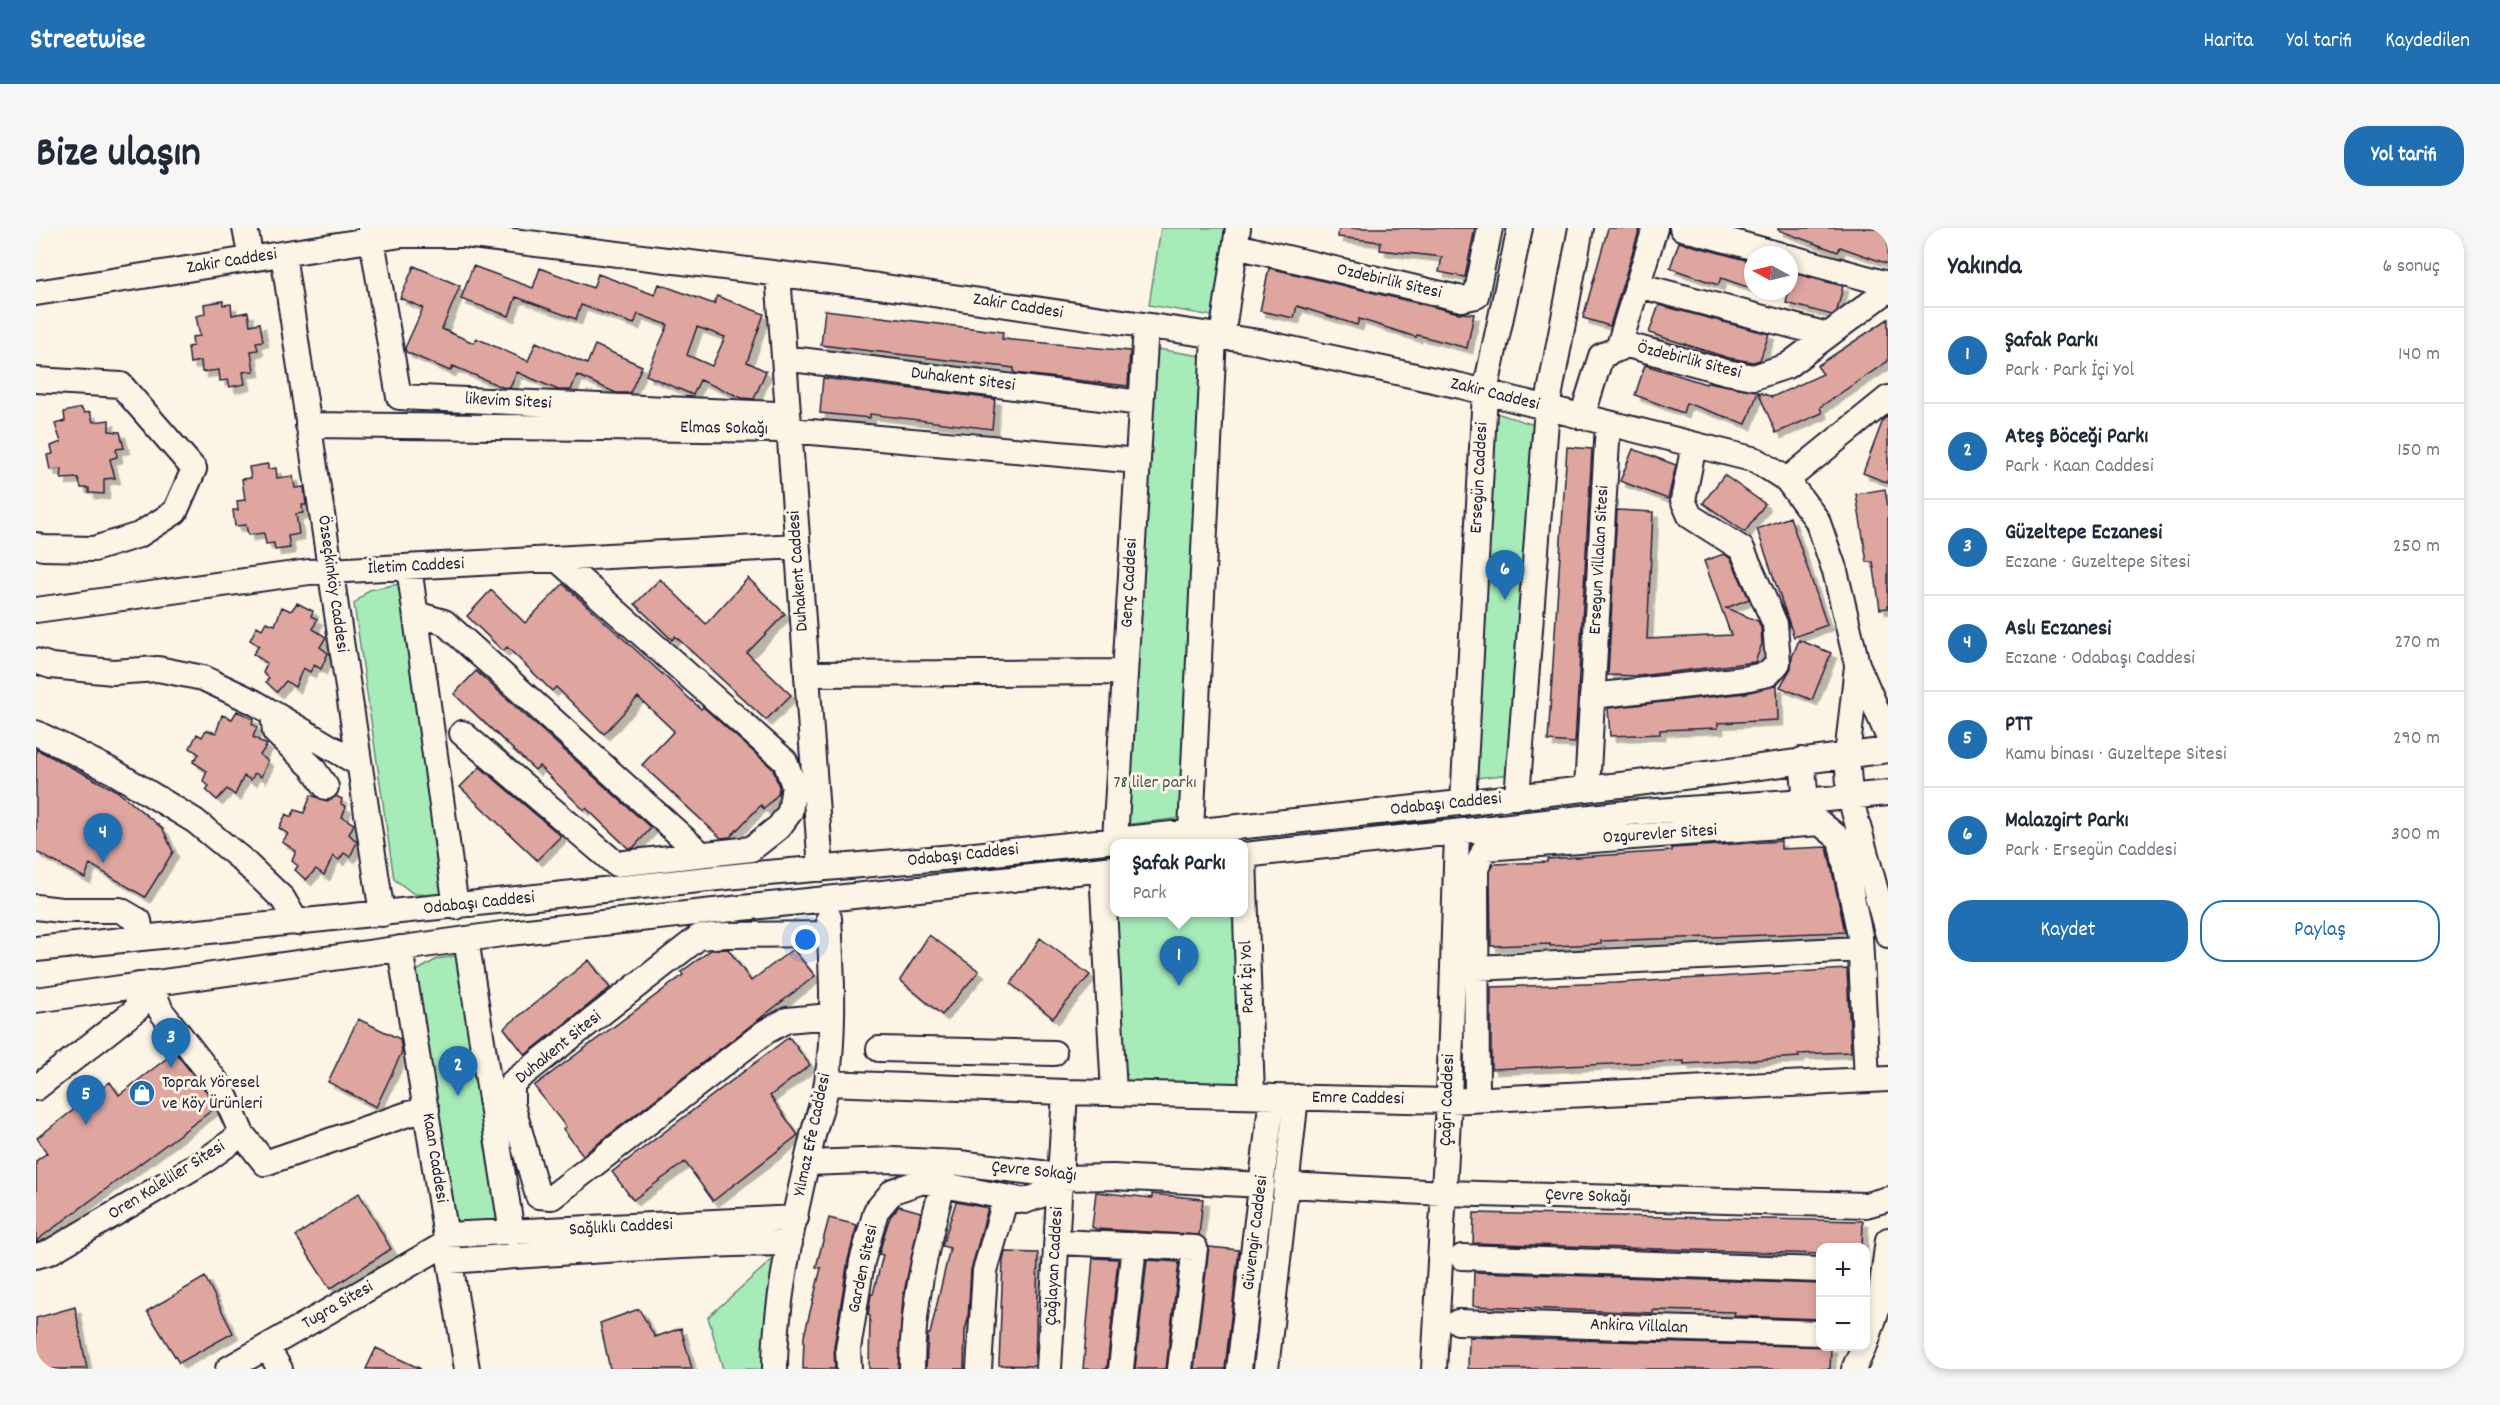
<!DOCTYPE html>
<html lang="tr">
<meta charset="utf-8">
<style>
body{margin:0;font-family:Dekko,sans-serif;background:#f6f6f7;color:#1f2937}
.controls{position:absolute;right:18px;bottom:18px;display:grid;overflow:hidden;border-radius:12px;box-shadow:0 3px 9px #0003}
.controls button{width:54px;height:54px;display:grid;place-items:center;padding:0;border:0;border-bottom:2px solid #e0e1e3;background:#fff;color:#1f2937;font:30px sans-serif}
.compass{position:absolute;left:1708px;top:18px;width:54px;height:54px;border-radius:50%;background:#fff;box-shadow:0 3px 9px #0003;rotate:277deg}
.you{position:absolute;left:770px;top:712px;width:21px;height:21px;margin:-15px;border:4px solid #fff;border-radius:50%;background:#1a73e8;box-shadow:0 0 0 9px #1a73e833}
.badge{display:grid;place-items:center;width:39px;height:39px;border-radius:50%;background:#1f6fb2;color:#fff;font-size:20px;font-weight:700}
.pin{position:absolute;translate:-50% -50px;filter:drop-shadow(0 2px 3px #0008)}
.pin::after{content:'';position:absolute;top:32px;width:21px;height:18px;background:inherit;clip-path:polygon(0 0,100% 0,50% 100%)}
.popup{position:absolute;left:1074px;top:611px;width:138px;height:78px;box-sizing:border-box;display:grid;place-content:center;border-radius:12px;background:#fff;filter:drop-shadow(0 2px 4px #0005);font-size:20px;white-space:nowrap;color:#747a83}
.popup b{font-size:22px;color:#1f2937}
.popup::after{content:'';position:absolute;left:50%;top:100%;margin-left:-12px;border:12px solid transparent;border-top-color:#fff}
.list{margin:0;padding:0;list-style:none}
h2{display:flex;justify-content:space-between;align-items:center;height:78px;margin:0;padding:0 24px;font-size:26px}
h2 small{font-size:20px;font-weight:400;color:#747a83}
.list li{display:grid;grid-template-columns:39px 1fr auto;gap:18px;align-items:center;box-sizing:border-box;height:96px;padding:0 24px;border-top:2px solid #e0e1e3}
.list b{display:block;font-size:22px;white-space:nowrap}
.list p{margin:0;font-size:20px;white-space:nowrap;color:#747a83}
.list em{font-size:20px;font-style:normal;color:#747a83}
.actions{display:flex;gap:12px;padding:18px 24px}
.actions a{flex:1;padding:14px 0;border:2px solid #1f6fb2;border-radius:24px;text-align:center;font-size:21px;color:#1f6fb2}
.actions .main{background:#1f6fb2;color:#fff}
.map{position:relative;flex:none;width:1852px;height:1141px;overflow:hidden;border-radius:24px}
header{display:flex;align-items:center;gap:36px;box-sizing:border-box;height:84px;padding:0 30px;background:#1f6fb2;color:#fff}
header strong{font-size:28px}
nav{display:flex;gap:33px;margin-inline-start:auto;font-size:21px}
.intro{display:flex;align-items:center;justify-content:space-between;box-sizing:border-box;height:144px;padding:0 36px}
h1{margin:0;font-size:42px}
.button{padding:15px 27px;border-radius:24px;background:#1f6fb2;color:#fff;font-size:21px;font-weight:700}
main{display:flex;gap:36px;padding:0 36px}
aside{flex:1;background:#fff;border-radius:24px;box-shadow:0 3px 9px #0003}
.map>svg:first-child{display:block}
.green{fill:#a7ecb8;stroke:#64877a;stroke-width:1.5}
.building{fill:#dfa59f;stroke:#22223b;stroke-width:1.5;fill-rule:evenodd;filter:url(#shadow)}
.lines{fill:none;stroke-linecap:round;stroke-linejoin:round}
.minor-casing{stroke:#22223b;stroke-width:28}
.minor{stroke:#fcf5e5;stroke-width:24}
.labels{text-anchor:middle;dominant-baseline:central;stroke-width:6;stroke-linejoin:round;paint-order:stroke}
.street-label{font-size:18px;fill:#22223b;stroke:#fcf5e5}
.park-label{font-size:18px;fill:#43545a;stroke:#fcf5e5}
.poi-label{font-size:18px;fill:#22223b;stroke:#fcf5e5;text-anchor:start}
</style>
<header>
<strong>Streetwise</strong>
<nav><a>Harita</a><a>Yol tarifi</a><a>Kaydedilen</a></nav>
</header>
<div class="intro"><h1>Bize ulaşın</h1><a class="button">Yol tarifi</a></div>
<main>
<div class="map">
<svg width="1852" height="1141" viewBox="0 0 1852 1141">
<defs>
<filter id="shadow"><feDropShadow dx="5.5" dy="5.5" stdDeviation="0" flood-color="#0004"/></filter>
</defs>
<rect width="100%" height="100%" fill="#fcf5e5"/>
<filter id="ink" filterUnits="userSpaceOnUse"><feTurbulence type="fractalNoise" baseFrequency=".0167" numOctaves="2"/><feDisplacementMap in="SourceGraphic" scale="12" xChannelSelector="R" yChannelSelector="G"/><feConvolveMatrix kernelMatrix="1 2 1 2 8 2 1 2 1" color-interpolation-filters="sRGB"/></filter>
<g filter="url(#ink)">
<path class="green" d="M 1125,0 L 1189,0 L 1176,88 L 1113,77 Z
M 1121,121 L 1171,129 L 1145,590 L 1087,597 Z
M 1460,185 L 1502,198 L 1475,546 L 1440,550 Z
M 363,356 L 409,667 L 378,666 L 358,651 L 318,376 L 333,362 Z
M 1080,685 L 1201,685 L 1208,861 L 1084,858 Z
M 425,727 L 464,992 L 417,994 L 379,744 L 401,731 Z
M 738,1030 L 733,1141 L 687,1141 L 672,1089 Z"/>
<path class="building" d="M 1303,0 L 1439,0 L 1429,49 L 1403,44 L 1406,29 L 1344,22 L 1345,14 L 1302,9 Z
M 1572,0 L 1604,0 L 1574,98 L 1547,90 Z
M 1742,0 L 1852,0 L 1852,36 L 1804,19 L 1802,24 L 1742,2 Z
M 1643,14 L 1717,34 L 1717,61 L 1685,50 L 1682,57 L 1634,40 Z
M 378,38 L 424,58 L 406,101 L 438,115 L 440,110 L 492,133 L 500,114 L 551,136 L 559,117 L 606,138 L 594,165 L 580,165 L 541,147 L 535,162 L 522,162 L 481,144 L 474,160 L 466,159 L 417,138 L 414,143 L 370,124 L 369,120 L 387,80 L 364,70 Z
M 437,38 L 497,60 L 504,40 L 557,60 L 562,46 L 619,67 L 623,56 L 678,76 L 681,68 L 728,86 L 711,134 L 730,143 L 718,171 L 706,170 L 664,152 L 657,167 L 610,147 L 632,97 L 602,86 L 598,96 L 545,77 L 540,91 L 480,69 L 473,88 L 425,71 ZM 661,99 L 689,109 L 676,138 L 651,127 Z
M 1233,40 L 1423,85 L 1438,86 L 1431,120 L 1381,107 L 1380,109 L 1323,91 L 1321,97 L 1261,78 L 1258,90 L 1224,83 Z
M 1753,44 L 1807,58 L 1801,83 L 1796,87 L 1750,75 L 1753,63 Z
M 187,73 L 187,77 L 195,76 L 196,87 L 212,84 L 214,97 L 224,95 L 227,113 L 220,114 L 222,122 L 215,123 L 218,143 L 207,144 L 209,156 L 194,159 L 192,152 L 184,153 L 183,142 L 166,144 L 165,133 L 154,135 L 152,119 L 157,118 L 156,109 L 164,108 L 160,88 L 169,86 L 168,76 Z
M 1623,77 L 1733,106 L 1724,132 L 1717,134 L 1693,130 L 1613,105 Z
M 789,82 L 967,104 L 966,111 L 1094,123 L 1092,158 L 978,145 L 978,140 L 785,117 Z
M 1852,91 L 1852,133 L 1784,179 L 1786,185 L 1740,205 L 1722,164 L 1710,196 L 1650,175 L 1647,185 L 1599,167 L 1609,137 L 1670,156 L 1671,154 L 1720,163 L 1736,169 L 1787,146 L 1781,138 Z
M 787,150 L 959,171 L 956,201 L 834,186 L 834,190 L 784,185 Z
M 45,180 L 48,185 L 54,184 L 57,194 L 73,192 L 73,203 L 84,204 L 88,220 L 80,221 L 81,229 L 74,231 L 79,250 L 68,251 L 68,266 L 53,265 L 53,260 L 45,260 L 42,250 L 25,251 L 26,241 L 14,242 L 11,227 L 17,226 L 15,218 L 25,214 L 19,196 L 29,193 L 28,184 Z
M 1852,188 L 1852,255 L 1827,245 L 1847,192 Z
M 1531,219 L 1556,221 L 1539,515 L 1512,513 Z
M 1597,221 L 1640,237 L 1632,271 L 1584,253 Z
M 232,236 L 232,241 L 240,240 L 241,250 L 257,248 L 259,260 L 268,259 L 270,277 L 266,277 L 267,285 L 260,286 L 263,306 L 252,308 L 254,320 L 239,322 L 238,315 L 230,316 L 228,305 L 212,307 L 210,297 L 199,298 L 197,282 L 202,282 L 201,273 L 209,272 L 206,251 L 215,250 L 213,239 Z
M 1688,247 L 1729,276 L 1709,304 L 1667,275 Z
M 1849,261 L 1852,280 L 1852,380 L 1844,381 L 1837,334 L 1831,334 L 1820,266 Z
M 1581,282 L 1617,284 L 1611,411 L 1695,407 L 1668,333 L 1688,326 L 1695,331 L 1713,371 L 1690,380 L 1722,393 L 1725,400 L 1726,416 L 1719,434 L 1603,448 L 1572,447 Z
M 1754,289 L 1791,397 L 1758,409 L 1721,301 Z
M 712,350 L 749,386 L 711,425 L 755,467 L 730,492 L 639,408 L 636,412 L 599,376 L 624,351 L 670,396 Z
M 527,356 L 665,481 L 667,479 L 737,541 L 743,559 L 742,566 L 728,581 L 725,577 L 694,609 L 685,610 L 606,537 L 638,503 L 602,469 L 568,506 L 520,459 L 516,463 L 471,419 L 467,423 L 431,388 L 455,362 L 489,395 Z
M 261,375 L 277,383 L 275,388 L 281,391 L 277,401 L 290,409 L 284,419 L 292,425 L 285,441 L 278,437 L 274,444 L 267,440 L 259,459 L 250,453 L 241,464 L 230,454 L 233,450 L 227,445 L 231,435 L 217,426 L 223,418 L 214,412 L 221,398 L 226,401 L 230,394 L 239,397 L 246,379 L 255,383 Z
M 1763,412 L 1795,425 L 1776,472 L 1744,459 L 1755,440 L 1756,429 Z
M 440,443 L 615,600 L 597,620 L 592,620 L 550,580 L 548,582 L 503,538 L 499,542 L 418,466 Z
M 1741,457 L 1742,492 L 1682,495 L 1682,500 L 1624,502 L 1624,506 L 1574,508 L 1572,480 L 1710,465 Z
M 201,483 L 217,491 L 216,496 L 221,499 L 217,509 L 231,517 L 224,527 L 232,533 L 225,549 L 219,545 L 215,552 L 208,548 L 199,567 L 191,561 L 181,572 L 170,562 L 173,558 L 167,553 L 171,543 L 157,534 L 163,526 L 154,520 L 161,506 L 166,509 L 170,502 L 180,505 L 186,487 L 196,491 Z
M 0,521 L 81,563 L 127,601 L 137,624 L 109,669 L 54,636 L 49,650 L 0,624 Z
M 444,539 L 525,608 L 501,632 L 424,559 Z
M 275,567 L 291,573 L 300,568 L 306,571 L 305,576 L 310,579 L 306,589 L 318,596 L 313,606 L 321,614 L 314,629 L 308,625 L 303,632 L 297,628 L 288,647 L 280,641 L 270,652 L 259,642 L 262,638 L 256,633 L 260,623 L 246,614 L 252,606 L 243,600 L 250,586 L 255,589 L 259,582 L 268,585 Z
M 1745,613 L 1745,621 L 1791,619 L 1809,704 L 1565,713 L 1565,716 L 1514,718 L 1514,716 L 1455,718 L 1454,644 L 1458,636 L 1511,634 L 1511,631 L 1636,623 L 1636,620 Z
M 893,707 L 943,743 L 906,787 L 864,752 Z
M 1004,710 L 1054,747 L 1017,790 L 975,756 Z
M 692,721 L 715,753 L 757,721 L 779,748 L 547,927 L 527,901 L 530,899 L 498,858 L 647,747 L 645,744 L 675,722 Z
M 553,732 L 574,760 L 489,827 L 468,800 Z
M 1811,741 L 1815,824 L 1762,826 L 1763,829 L 1699,833 L 1648,836 L 1648,833 L 1455,841 L 1455,759 L 1580,755 Z
M 322,791 L 364,811 L 366,824 L 340,879 L 292,854 Z
M 753,809 L 774,837 L 734,868 L 762,907 L 677,973 L 649,934 L 597,972 L 576,944 Z
M 139,824 L 174,868 L 179,880 L 0,1013 L 0,933 L 11,925 L 1,910 L 74,854 L 83,867 Z
M 1060,964 L 1116,970 L 1116,966 L 1167,971 L 1163,1007 L 1060,1001 L 1056,999 Z
M 323,965 L 355,1021 L 294,1061 L 260,1008 Z
M 920,974 L 952,980 L 935,1042 L 932,1091 L 929,1102 L 928,1141 L 890,1141 L 892,1106 L 894,1106 L 914,1020 L 906,1018 Z
M 863,978 L 885,984 L 867,1069 L 862,1141 L 833,1141 L 834,1088 L 832,1087 L 835,1066 L 837,1066 L 847,1027 L 843,1026 L 849,1004 L 854,989 Z
M 1438,985 L 1827,993 L 1826,1020 L 1785,1020 L 1785,1026 L 1437,1015 Z
M 793,990 L 821,997 L 812,1032 L 798,1119 L 799,1141 L 767,1141 L 768,1108 L 785,1040 L 780,1039 Z
M 1173,1019 L 1203,1022 L 1189,1141 L 1158,1141 Z
M 969,1024 L 1002,1025 L 999,1138 L 963,1137 L 967,1033 Z
M 1057,1030 L 1082,1031 L 1071,1141 L 1047,1141 Z
M 1111,1032 L 1143,1034 L 1130,1141 L 1099,1141 Z
M 1438,1044 L 1785,1056 L 1785,1091 L 1698,1088 L 1699,1084 L 1617,1082 L 1617,1085 L 1437,1078 Z
M 169,1049 L 197,1105 L 143,1135 L 111,1083 Z
M 39,1079 L 51,1141 L 0,1141 L 0,1090 Z
M 603,1081 L 619,1109 L 645,1100 L 656,1141 L 574,1141 L 564,1095 Z
M 1433,1109 L 1795,1119 L 1794,1141 L 1432,1141 Z
M 340,1120 L 385,1141 L 330,1141 Z"/>
<g class="lines">
<defs>
<path id="minor" d="M 209,0 L 215,31
M 334,0 L 363,169 L 740,186
M 1646,0 L 1745,27
M 1200,18 L 1426,71 L 1440,68 L 1454,0
M 247,26 L 346,686
M 1753,29 L 1852,56
M 742,46 L 785,641
M 1601,57 L 1792,107
M 0,65 L 365,7 L 428,7 L 842,58 L 1223,114 L 1425,158 L 1720,232 L 1751,252 L 1781,292 L 1799,343 L 1821,436 L 1852,508
M 1186,109 L 1202,0
M 1582,121 L 1619,0
M 748,130 L 1105,175
M 0,152 L 85,157 L 158,241 L 139,284 L 103,307 L 58,321 L 7,320 L 0,317
M 1546,189 L 1565,128 L 1591,117 L 1690,144 L 1718,149 L 1751,138 L 1852,62
M 272,197 L 753,202 L 1102,233
M 1751,252 L 1852,170
M 373,339 L 420,679
M 0,382 L 273,344 L 761,318
M 380,386 L 408,394 L 665,626
M 0,433 L 15,438 L 77,444 L 122,441 L 167,450 L 218,474 L 323,536
M 1821,438 L 1811,528 L 1814,569 L 1852,707
M 771,446 L 1089,444
M 1556,468 L 1708,451 L 1732,446 L 1742,435 L 1739,396 L 1706,321 L 1654,288 L 1647,272 L 1658,217
M 237,486 L 239,504 L 276,539 L 290,559
M 0,505 L 78,544 L 159,593 L 204,630 L 247,671 L 261,695
M 426,505 L 580,636 L 715,621 L 743,599 L 754,584 L 758,558 L 749,533 L 521,331
M 1766,532 L 1770,573
M 1551,561 L 1572,196
M 1481,569 L 1511,180 L 1545,0
M 1427,575 L 1449,164 L 1484,0
M 1155,604 L 1178,107
M 1079,612 L 1110,98
M 1208,627 L 1591,585 L 1770,573 L 1852,565
M 1208,630 L 1216,868
M 1066,642 L 1078,865
M 0,679 L 25,682 L 84,682 L 103,693 L 106,710
M 794,706 L 691,707 L 663,709 L 476,855 L 476,876 L 502,968 L 516,969 L 729,804 L 751,792 L 794,788
M 430,711 L 476,1005
M 364,720 L 431,1141
M 0,721 L 720,646 L 929,628 L 1370,581 L 1602,555 L 1852,522
M 1440,740 L 1824,721
M 114,755 L 125,783 L 186,861 L 206,906
M 0,772 L 473,705 L 1078,640
M 843,821 L 1018,825
M 791,855 L 1029,864 L 1413,873 L 1852,851
M 0,860 L 101,781 L 103,757
M 1441,871 L 1440,641 L 1449,620 L 1784,595 L 1804,611 L 1824,708 L 1831,852
M 771,935 L 856,932 L 923,935 L 1005,945 L 1024,950 L 1077,949 L 1226,957
M 1251,957 L 1408,965 L 1830,977 L 1852,971
M 410,1007 L 760,990
M 1021,1014 L 1159,1020 L 1144,1141
M 0,1028 L 14,1024 L 170,932 L 206,906 L 229,935 L 372,886 L 391,882
M 1426,1029 L 1784,1042
M 414,1033 C 527,1024 641,1016 754,1015
M 1422,1094 L 1784,1105
M 1830,1115 L 1844,1072 L 1852,1012
M 231,1119 L 244,1141
M 192,1141 L 411,1015
M 739,1141 C 739,1072 759,984 775,916 C 779,895 788,875 791,854 C 799,801 796,743 793,690
M 813,1141 L 812,1121 L 826,1034 L 840,983 L 857,963 L 887,953 L 989,973 L 1024,960
M 876,1141 C 876,1078 890,1018 907,957
M 943,1141 L 949,1043 L 970,969
M 1013,1141 L 1029,864
M 1085,1141 L 1098,1017
M 1203,1141 L 1236,869
M 1230,1141 L 1260,869
M 1398,1141 L 1413,873 L 1421,604
M 1818,1141 L 1828,1118"/>
</defs>
<use href="#minor" class="minor-casing"/>
<use href="#minor" class="minor"/>
</g>
</g>
<defs>
<symbol id="shop-disc" viewBox="-11 -11 22 22"><circle r="9.5" fill="#1f6fb2" stroke="#fcf5e5"/><path d="M-5-2.5h2.3a2.7 3.5 0 0 1 5.4 0H5L5.5 6h-11ZM-1.5-2.5h3a1.5 2.3 0 0 0-3 0Z" fill="#fff"/></symbol>
</defs>
<g fill-rule="evenodd">
<use href="#shop-disc" x="91" y="850" width="30" height="30"/>
</g>
<g class="labels">
<g class="street-label">
<text transform="translate(196 34) rotate(-9)">Zakir Caddesi</text>
<text transform="translate(1353 54) rotate(13)">Ozdebirlik Sitesi</text>
<text transform="translate(982 79) rotate(9)">Zakir Caddesi</text>
<text transform="translate(1653 133) rotate(14)">Özdebirlik Sitesi</text>
<text transform="translate(927 152) rotate(7)">Duhakent Sitesi</text>
<text transform="translate(1459 167) rotate(14)">Zakir Caddesi</text>
<text transform="translate(472 174) rotate(3)">likevim Sitesi</text>
<text transform="translate(688 201) rotate(1)">Elmas Sokağı</text>
<text transform="translate(1444 250) rotate(-87)">Ersegün Caddesi</text>
<text transform="translate(1564 332) rotate(-87)">Ersegun Villalan Sitesi</text>
<text transform="translate(380 339) rotate(-3)">İletim Caddesi</text>
<text transform="translate(763 343) rotate(-94)">Duhakent Caddesi</text>
<text transform="translate(1094 355) rotate(-87)">Genç Caddesi</text>
<text transform="translate(296 356) rotate(82)">Özseçkinköy Caddesi</text>
<text transform="translate(1410 577) rotate(-6)">Odabaşı Caddesi</text>
<text transform="translate(1624 607) rotate(-4)">Ozgurevler Sitesi</text>
<text transform="translate(927 628) rotate(-6)">Odabaşı Caddesi</text>
<text transform="translate(443 676) rotate(-6)">Odabaşı Caddesi</text>
<text transform="translate(1212 749) rotate(-92)">Park İçi Yol</text>
<text transform="translate(523 820) rotate(-39)">Duhakent Sitesi</text>
<text transform="translate(1322 871) rotate(1)">Emre Caddesi</text>
<text transform="translate(1412 872) rotate(-88)">Çağrı Caddesi</text>
<text transform="translate(777 907) rotate(-78)">Yılmaz Efe Caddesi</text>
<text transform="translate(398 930) rotate(81)">Kaan Caddesi</text>
<text transform="translate(998 944) rotate(6)">Çevre Sokağı</text>
<text transform="translate(131 953) rotate(-32)">Oren Kaleliler Sitesi</text>
<text transform="translate(1552 969) rotate(2)">Çevre Sokağı</text>
<text transform="translate(585 1000) rotate(-3)">Sağlıklı Caddesi</text>
<text transform="translate(1220 1005) rotate(-83)">Güvengir Caddesi</text>
<text transform="translate(1019 1038) rotate(-87)">Çağlayan Caddesi</text>
<text transform="translate(828 1041) rotate(-78)">Garden Sitesi</text>
<text transform="translate(302 1078) rotate(-30)">Tugra Sitesi</text>
<text transform="translate(1603 1099) rotate(2)">Ankira Villalan</text>
</g>
<g class="park-label">
<text x="1119" y="555">78 liler parkı</text>
</g>
<g class="poi-label">
<text x="126" y="855">Toprak Yöresel<tspan x="126" dy="21">ve Köy Ürünleri</tspan></text>
</g>
</g>
</svg>
<div class="controls">
<button>+</button>
<button>−</button>
</div>
<svg class="compass" viewBox="-18 -18 36 36"><path d="M0-13l5 13h-10z" fill="#e53935"/><path d="M0 13l5-13h-10z" fill="#747a83"/></svg>
<div class="you"></div>
<div class="pin badge" style="left:1143px;top:758px">1</div>
<div class="popup"><b>Şafak Parkı</b>Park</div>
<div class="pin badge" style="left:422px;top:868px">2</div>
<div class="pin badge" style="left:135px;top:840px">3</div>
<div class="pin badge" style="left:67px;top:635px">4</div>
<div class="pin badge" style="left:50px;top:897px">5</div>
<div class="pin badge" style="left:1469px;top:372px">6</div>
</div>
<aside>
<h2>Yakında<small>6 sonuç</small></h2>
<ul class="list">
<li><span class="badge">1</span><div><b>Şafak Parkı</b><p>Park · Park İçi Yol</p></div><em>140 m</em></li>
<li><span class="badge">2</span><div><b>Ateş Böceği Parkı</b><p>Park · Kaan Caddesi</p></div><em>150 m</em></li>
<li><span class="badge">3</span><div><b>Güzeltepe Eczanesi</b><p>Eczane · Guzeltepe Sitesi</p></div><em>250 m</em></li>
<li><span class="badge">4</span><div><b>Aslı Eczanesi</b><p>Eczane · Odabaşı Caddesi</p></div><em>270 m</em></li>
<li><span class="badge">5</span><div><b>PTT</b><p>Kamu binası · Guzeltepe Sitesi</p></div><em>290 m</em></li>
<li><span class="badge">6</span><div><b>Malazgirt Parkı</b><p>Park · Ersegün Caddesi</p></div><em>300 m</em></li>
</ul>
<div class="actions"><a class="main">Kaydet</a><a>Paylaş</a></div>
</aside>
</main>
